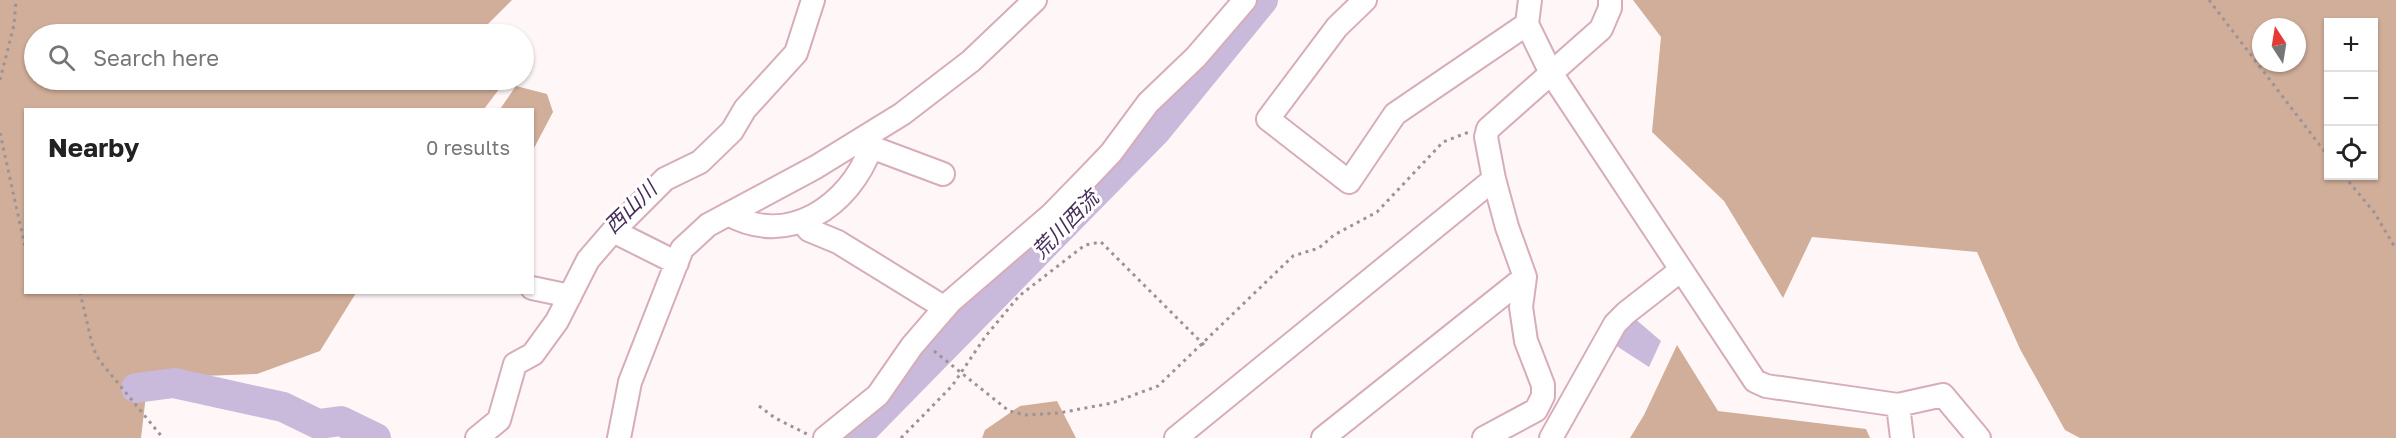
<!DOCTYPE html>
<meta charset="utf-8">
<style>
body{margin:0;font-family:"Golos Text","Noto Sans JP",sans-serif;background:#f2f2f2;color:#222}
.controls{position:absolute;right:18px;top:18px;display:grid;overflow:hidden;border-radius:0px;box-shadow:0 2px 4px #0004}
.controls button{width:54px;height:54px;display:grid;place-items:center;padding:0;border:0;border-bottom:2px solid #e0e0e0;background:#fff;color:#222;font:30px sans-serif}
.compass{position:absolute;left:2252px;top:18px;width:54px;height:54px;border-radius:50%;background:#fff;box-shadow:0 2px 4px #0004;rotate:348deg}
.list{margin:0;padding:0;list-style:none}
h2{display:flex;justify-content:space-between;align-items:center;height:78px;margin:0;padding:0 24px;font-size:26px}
h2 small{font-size:20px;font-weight:400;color:#767676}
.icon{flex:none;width:33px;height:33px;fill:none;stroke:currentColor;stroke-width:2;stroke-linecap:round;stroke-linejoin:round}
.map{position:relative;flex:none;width:2396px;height:438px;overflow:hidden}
.search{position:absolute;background:#fff;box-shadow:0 2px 4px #0004;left:24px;top:24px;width:510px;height:66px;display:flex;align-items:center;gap:15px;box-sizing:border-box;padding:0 21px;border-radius:33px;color:#767676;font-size:22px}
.panel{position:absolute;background:#fff;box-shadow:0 2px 4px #0004;left:24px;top:108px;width:510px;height:186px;border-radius:0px}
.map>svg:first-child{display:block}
.forest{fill:#d0ae99;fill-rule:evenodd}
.water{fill:#c9b9da}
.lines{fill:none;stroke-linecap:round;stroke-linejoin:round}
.river{stroke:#c9b9da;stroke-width:30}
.minor-casing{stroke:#d6adb8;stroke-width:26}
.path{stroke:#9d9396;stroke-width:3;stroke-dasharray:3 4.5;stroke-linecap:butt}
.minor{stroke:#fff;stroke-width:22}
.labels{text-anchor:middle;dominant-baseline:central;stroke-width:6;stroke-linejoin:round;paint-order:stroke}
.water-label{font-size:21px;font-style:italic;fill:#462e5a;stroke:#fff}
</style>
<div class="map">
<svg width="2396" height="438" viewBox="0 0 2396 438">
<rect width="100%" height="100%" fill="#fff6f8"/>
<path class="forest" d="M 0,0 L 512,0 L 485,27 L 489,34 L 34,34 L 34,80 L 506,80 L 484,109 L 26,110 L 26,292 L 356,293 L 320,351 L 257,374 L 148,378 L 141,438 L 0,438 Z
M 1633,0 L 2396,0 L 2396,438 L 2080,438 L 2065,430 L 2020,349 L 1977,252 L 1812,237 L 1783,298 L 1724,201 L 1652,132 L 1661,37 ZM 2328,22 L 2374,22 L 2374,176 L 2328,176 ZM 2261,27 L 2297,27 L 2297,63 L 2261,63 Z
M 516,86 L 547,94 L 553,112 L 533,150 L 532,110 L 500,109 Z
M 1677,345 L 1718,411 L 1866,429 L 1870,438 L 1630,438 L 1644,415 Z
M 1057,401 L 1076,438 L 982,438 L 985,430 L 1020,406 Z"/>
<path class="water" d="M 1634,318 L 1661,341 L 1649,367 L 1615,345 L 1625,327 Z"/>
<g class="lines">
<path class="river" d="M 136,388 L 174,383 L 283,407 L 318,424 L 341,421 L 376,438
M 855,438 L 1156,131 L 1263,0"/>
<defs>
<path id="minor" d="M 1365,0 L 1337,27 L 1268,119 L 1349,182 L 1395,114 L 1527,24
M 1530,0 L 1527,24 L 1551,73 L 1755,381 L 1766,386 L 1898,405 L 1943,395 L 1979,438
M 871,147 L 943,174
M 728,214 C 788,248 850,206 871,147 L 865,139
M 802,222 L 809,230 L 838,242 L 945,308
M 613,231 L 677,263
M 532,288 L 570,296
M 1898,405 L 1902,438
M 477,438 L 499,420 L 515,364 L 533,354 L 557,321 L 588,260 L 613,231 L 665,179 L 700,162 L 732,131 L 745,109 L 796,53 L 813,0
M 619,438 L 630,382 L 682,249 L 708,225 L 816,167 L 902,114 L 971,61 L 1035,0
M 825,438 L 878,395 L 912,346 L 950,302 L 1052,214 L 1089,176 L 1111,153 L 1148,103 L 1196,57 L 1245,0
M 1176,438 L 1494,179
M 1323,438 L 1525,277
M 1484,438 L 1536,410 L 1543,396 L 1543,385 L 1526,341 L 1521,307 L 1525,277 L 1507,227 L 1494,179 L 1486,137 L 1488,129 L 1601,29 L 1610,8 L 1610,0
M 1551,438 L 1615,324 L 1626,313 L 1681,270"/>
</defs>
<use href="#minor" class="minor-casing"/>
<path class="path" d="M 2209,0 L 2328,156
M 0,80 L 14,25 L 16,0
M 0,133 L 26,251
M 2344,176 L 2374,212 L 2396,249
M 80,292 L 93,348 L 99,360 L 163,438
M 934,351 L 1009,411 L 1026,415 L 1059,413 L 1112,403 L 1158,386 L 1293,256 L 1319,248 L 1334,235 L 1377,212 L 1443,142 L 1469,132
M 759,406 L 775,418 L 807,434
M 901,438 L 952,386 L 985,337 L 1019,296 L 1085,245 L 1101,242 L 1204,345"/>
<use href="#minor" class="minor"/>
</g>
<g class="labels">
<g class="water-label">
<text transform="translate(630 207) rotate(-44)">西山川</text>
<text transform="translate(1065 224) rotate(-46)">荒川西流</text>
</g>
</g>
</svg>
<div class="controls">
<button>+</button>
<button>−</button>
<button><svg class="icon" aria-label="locate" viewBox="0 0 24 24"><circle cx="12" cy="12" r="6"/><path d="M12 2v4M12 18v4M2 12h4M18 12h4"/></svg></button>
</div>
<svg class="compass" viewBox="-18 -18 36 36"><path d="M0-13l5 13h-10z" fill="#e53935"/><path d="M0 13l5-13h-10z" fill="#767676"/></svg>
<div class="search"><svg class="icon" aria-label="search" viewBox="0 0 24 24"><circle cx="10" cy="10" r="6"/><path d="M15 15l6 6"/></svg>Search here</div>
<section class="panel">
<h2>Nearby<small>0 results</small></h2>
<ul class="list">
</ul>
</section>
</div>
